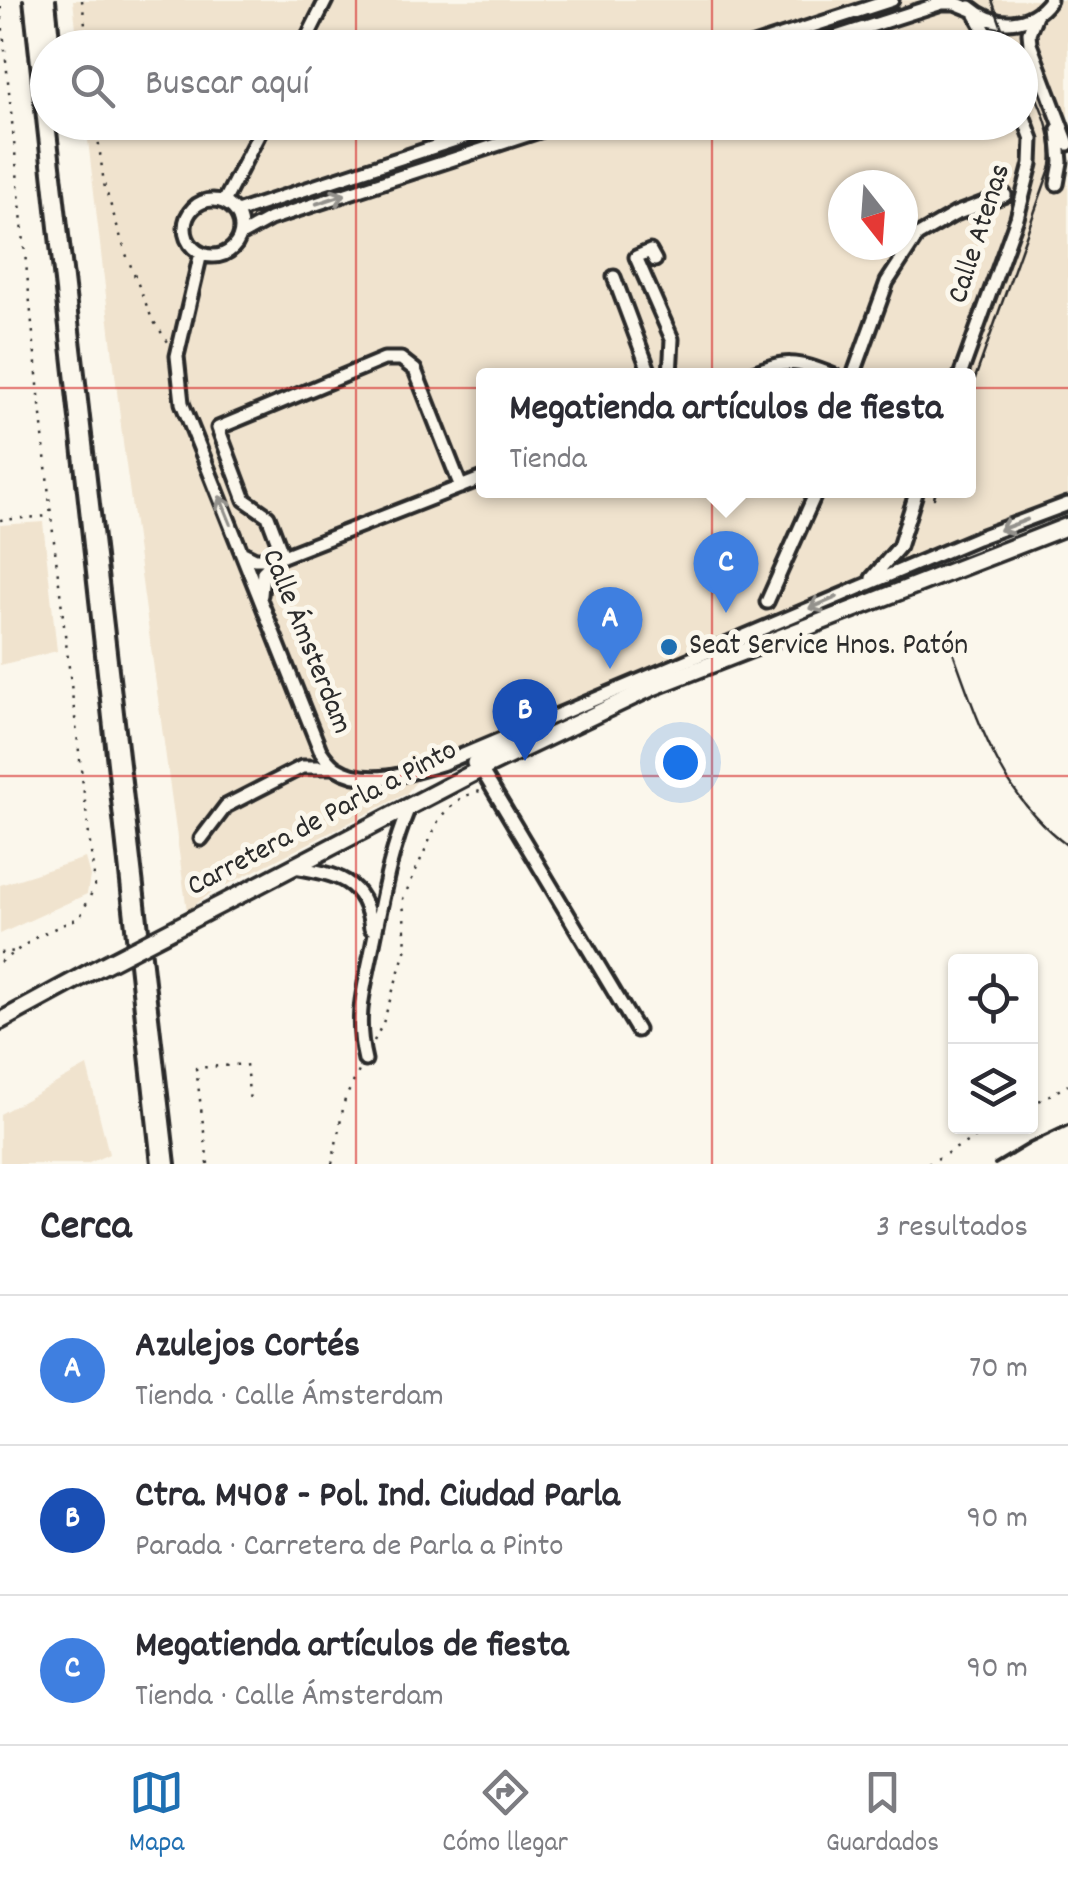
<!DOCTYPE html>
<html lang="es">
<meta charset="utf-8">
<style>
body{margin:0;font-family:Dekko,sans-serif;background:#f2f2f3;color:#2b2b33}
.controls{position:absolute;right:30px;bottom:30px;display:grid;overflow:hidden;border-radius:10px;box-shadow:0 2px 8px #0004}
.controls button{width:90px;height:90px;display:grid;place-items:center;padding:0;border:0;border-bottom:2px solid #e1e1e2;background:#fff;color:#2b2b33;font:50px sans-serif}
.compass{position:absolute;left:828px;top:170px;width:90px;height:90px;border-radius:50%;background:#fff;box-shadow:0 2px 8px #0004;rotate:163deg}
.you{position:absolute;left:680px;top:762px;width:35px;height:35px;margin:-25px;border:8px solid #fff;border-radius:50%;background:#1a73e8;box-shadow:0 0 0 15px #1a73e833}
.badge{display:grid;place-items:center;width:65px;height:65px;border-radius:50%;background:#1f6fb2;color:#fff;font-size:32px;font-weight:700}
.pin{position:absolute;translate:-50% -82px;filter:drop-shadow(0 2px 5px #0008)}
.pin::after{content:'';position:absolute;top:52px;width:35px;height:30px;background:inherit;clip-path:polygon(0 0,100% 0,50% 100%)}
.popup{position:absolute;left:476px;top:368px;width:500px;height:130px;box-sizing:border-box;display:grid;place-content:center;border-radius:10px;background:#fff;filter:drop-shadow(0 2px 8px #0005);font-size:32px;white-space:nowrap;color:#7c7c81}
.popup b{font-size:38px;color:#2b2b33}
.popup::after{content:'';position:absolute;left:50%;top:100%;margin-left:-20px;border:20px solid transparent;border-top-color:#fff}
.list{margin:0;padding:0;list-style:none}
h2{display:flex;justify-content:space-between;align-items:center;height:130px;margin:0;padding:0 40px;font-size:42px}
h2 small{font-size:32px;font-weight:400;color:#7c7c81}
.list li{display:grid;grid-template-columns:65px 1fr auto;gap:30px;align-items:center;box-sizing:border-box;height:150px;padding:0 40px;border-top:2px solid #e1e1e2}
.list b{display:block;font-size:38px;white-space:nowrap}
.list p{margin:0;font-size:32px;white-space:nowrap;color:#7c7c81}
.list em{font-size:32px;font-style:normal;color:#7c7c81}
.icon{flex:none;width:55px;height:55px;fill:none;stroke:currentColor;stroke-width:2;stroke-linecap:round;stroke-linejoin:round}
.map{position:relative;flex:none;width:1068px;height:1164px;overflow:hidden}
.search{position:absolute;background:#fff;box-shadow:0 2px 8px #0004;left:30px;right:30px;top:30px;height:110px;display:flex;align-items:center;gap:25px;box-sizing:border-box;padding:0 35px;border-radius:55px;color:#7c7c81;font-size:38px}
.sheet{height:580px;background:#fff}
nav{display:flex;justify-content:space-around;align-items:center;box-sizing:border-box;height:140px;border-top:2px solid #e1e1e2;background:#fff;font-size:28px;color:#7c7c81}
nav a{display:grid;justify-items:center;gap:5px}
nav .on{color:#1f6fb2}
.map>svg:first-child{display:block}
.built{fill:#f0e3ce;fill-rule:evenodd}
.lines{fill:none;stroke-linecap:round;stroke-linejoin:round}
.minor-casing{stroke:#2b2b2b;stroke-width:19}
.major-casing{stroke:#2b2b2b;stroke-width:22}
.path{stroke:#2b2b2b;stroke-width:2.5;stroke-dasharray:2.5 8;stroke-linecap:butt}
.minor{stroke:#fbf7ec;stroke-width:11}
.major{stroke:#fbf7ec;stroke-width:15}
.tram{stroke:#2b2b2b;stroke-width:2.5}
.rail{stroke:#2b2b2b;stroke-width:4}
.major-bridge-casing{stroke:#2b2b2b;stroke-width:22;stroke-linecap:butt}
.major-bridge{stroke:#fbf7ec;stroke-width:15}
.oneway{stroke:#93918c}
.grid{fill:none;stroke:#d62828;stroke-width:2.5;stroke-opacity:0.55}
.poi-dot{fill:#1f6fb2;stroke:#fbf7ec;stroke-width:4}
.labels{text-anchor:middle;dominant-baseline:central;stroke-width:10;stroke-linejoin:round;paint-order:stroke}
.street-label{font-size:30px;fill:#2b2b2b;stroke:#fbf7ec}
.poi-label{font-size:30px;fill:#2b2b2b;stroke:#fbf7ec;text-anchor:start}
</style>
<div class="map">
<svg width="1068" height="1164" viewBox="0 0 1068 1164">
<rect width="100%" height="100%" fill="#fbf7ec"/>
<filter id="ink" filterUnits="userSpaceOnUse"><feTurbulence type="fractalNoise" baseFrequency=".01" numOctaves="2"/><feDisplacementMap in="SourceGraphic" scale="20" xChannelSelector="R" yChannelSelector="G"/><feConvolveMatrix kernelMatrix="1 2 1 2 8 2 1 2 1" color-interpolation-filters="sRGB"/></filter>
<g filter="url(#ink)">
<path class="built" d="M 73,0 L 1068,0 L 1068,506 L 436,758 L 406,794 L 211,893 L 187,911 L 123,443 L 86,123 L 1020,122 L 1020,48 L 78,47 ZM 843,185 L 903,185 L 903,245 L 843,245 ZM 483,376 L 968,376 L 968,490 L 483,490 Z
M 43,522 L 57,651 L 0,665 L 0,525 Z
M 85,858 L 90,876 L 87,894 L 0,934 L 0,885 Z
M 87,1066 L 109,1154 L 87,1164 L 0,1164 L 0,1114 Z"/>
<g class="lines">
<defs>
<path id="minor" d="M 970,7 C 994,28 1030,28 1050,0
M 976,15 L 995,48
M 1036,15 L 1029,33 L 1030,44 L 1068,144
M 302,48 L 326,0
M 744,48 L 892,0
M 802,48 L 942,3 L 955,3 L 972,10
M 1057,184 L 1061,162 L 1058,129
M185 228a28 28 0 1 1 56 0a28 28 0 1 1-56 0Z
M 224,202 L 265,122
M 237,212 L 510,122
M 241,235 L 270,219 L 567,122
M 201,253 L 177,356 L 182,403 L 320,750 C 324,756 330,764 336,768 C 367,788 412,773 444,763 L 977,538 L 1068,504
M 655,260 L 650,251 L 636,257 L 672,339 L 670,376
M 614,277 L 651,376
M 745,376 C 787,359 794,360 835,376
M 853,376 L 887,282 L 917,236 L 955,214 L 1005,195
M 960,376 L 1017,218 L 1031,164 L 1032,139 L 1020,107
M 243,553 L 255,559 L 276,559 L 263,572 L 261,595
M 283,556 L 268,516 L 245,500 L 218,428 L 384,359 L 401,359 L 415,370 L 461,487
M 278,558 L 483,478
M 872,578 L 899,547 L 917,490
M 767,602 L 817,490
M 481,769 L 637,1030
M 201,839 L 226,806 L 302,767 L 334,767
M 293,867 C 335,874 365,878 371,928
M 365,1060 C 354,1015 365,987 373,944 C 383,895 390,853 409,807"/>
<path id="major" d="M 475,763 L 517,734
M 243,893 L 481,769 L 653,687 L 1068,526
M 0,1021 L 92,971"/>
</defs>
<use href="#minor" class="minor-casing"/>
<use href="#major" class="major-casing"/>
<path class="path" d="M 82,0 L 88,48
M 96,122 L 104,184 L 126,254 L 152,319 L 168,342
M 0,520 L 49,516
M 0,953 L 16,951
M 0,962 L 38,936 L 80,917 L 95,886 L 51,516 L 0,0
M 374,1041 L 383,1023 L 406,948 L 403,899 L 440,817 L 462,797 L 480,791
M 1030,1106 L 1068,1085
M 208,1164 L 196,1068 L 246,1064 L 250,1102
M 332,1164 L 345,1099 L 359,1071
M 928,1164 L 995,1126"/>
<use href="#minor" class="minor"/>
<use href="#major" class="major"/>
<path class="tram" d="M 992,0 L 1009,48
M 968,398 L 1051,166 C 1056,129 1033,92 1020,59
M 934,498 L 936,490
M 946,633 C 976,712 996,793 1068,846"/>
<path class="rail" d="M 23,0 L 151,1164
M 56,0 L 61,48
M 56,122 L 176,1164
M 995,1164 L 1030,1143 L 1068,1125"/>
<defs>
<path id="major-bridge" d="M 92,971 L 243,893"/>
</defs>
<use href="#major-bridge" class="major-bridge-casing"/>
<use href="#major-bridge" class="major-bridge"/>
</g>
<defs><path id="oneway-shaft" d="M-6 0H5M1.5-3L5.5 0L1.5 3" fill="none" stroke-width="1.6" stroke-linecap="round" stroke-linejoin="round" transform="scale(2.5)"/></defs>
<g class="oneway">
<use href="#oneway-shaft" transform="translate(331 199) rotate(-18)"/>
<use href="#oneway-shaft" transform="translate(225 510) rotate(-112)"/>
<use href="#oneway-shaft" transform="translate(1013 525) rotate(159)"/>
<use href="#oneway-shaft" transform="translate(823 603) rotate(157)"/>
</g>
</g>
<path class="grid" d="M 356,0 L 356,48M 712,0 L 712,48M 356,122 L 356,1164M 712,122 L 712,1164M 0,388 L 1068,388M 0,776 L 1068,776"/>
<circle class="poi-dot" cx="669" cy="647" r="10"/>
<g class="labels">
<g class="street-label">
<text transform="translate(981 234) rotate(-72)">Calle Atenas</text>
<text transform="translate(305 642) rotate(68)">Calle Ámsterdam</text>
<text transform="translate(323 820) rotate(-28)">Carretera de Parla a Pinto</text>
</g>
<g class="poi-label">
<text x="689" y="647">Seat Service Hnos. Patón</text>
</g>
</g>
</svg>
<div class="controls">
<button><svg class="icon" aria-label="locate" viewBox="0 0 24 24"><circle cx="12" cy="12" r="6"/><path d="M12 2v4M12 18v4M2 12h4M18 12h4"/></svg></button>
<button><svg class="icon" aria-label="layers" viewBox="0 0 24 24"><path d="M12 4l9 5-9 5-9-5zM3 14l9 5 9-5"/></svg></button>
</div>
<svg class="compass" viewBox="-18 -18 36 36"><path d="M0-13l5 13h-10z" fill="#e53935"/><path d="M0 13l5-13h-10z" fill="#7c7c81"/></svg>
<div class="you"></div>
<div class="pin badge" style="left:610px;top:669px;background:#3f7fe0">A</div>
<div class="pin badge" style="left:525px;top:761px;background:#1a4fb4">B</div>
<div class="pin badge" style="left:726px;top:613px;background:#3f7fe0">C</div>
<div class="popup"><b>Megatienda artículos de fiesta</b>Tienda</div>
<div class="search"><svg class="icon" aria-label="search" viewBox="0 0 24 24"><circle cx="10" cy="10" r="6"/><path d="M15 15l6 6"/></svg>Buscar aquí</div>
</div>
<section class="sheet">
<h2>Cerca<small>3 resultados</small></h2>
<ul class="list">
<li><span class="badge" style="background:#3f7fe0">A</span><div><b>Azulejos Cortés</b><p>Tienda · Calle Ámsterdam</p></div><em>70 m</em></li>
<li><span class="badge" style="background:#1a4fb4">B</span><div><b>Ctra. M408 - Pol. Ind. Ciudad Parla</b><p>Parada · Carretera de Parla a Pinto</p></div><em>90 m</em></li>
<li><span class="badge" style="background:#3f7fe0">C</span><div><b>Megatienda artículos de fiesta</b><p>Tienda · Calle Ámsterdam</p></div><em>90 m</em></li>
</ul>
</section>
<nav>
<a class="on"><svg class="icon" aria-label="map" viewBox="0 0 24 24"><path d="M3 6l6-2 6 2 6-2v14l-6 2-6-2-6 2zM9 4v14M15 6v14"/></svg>Mapa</a>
<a><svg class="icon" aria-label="directions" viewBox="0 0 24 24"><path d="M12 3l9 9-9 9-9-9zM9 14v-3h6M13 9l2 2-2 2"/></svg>Cómo llegar</a>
<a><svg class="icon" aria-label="saved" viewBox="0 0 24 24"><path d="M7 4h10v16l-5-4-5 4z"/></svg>Guardados</a>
</nav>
